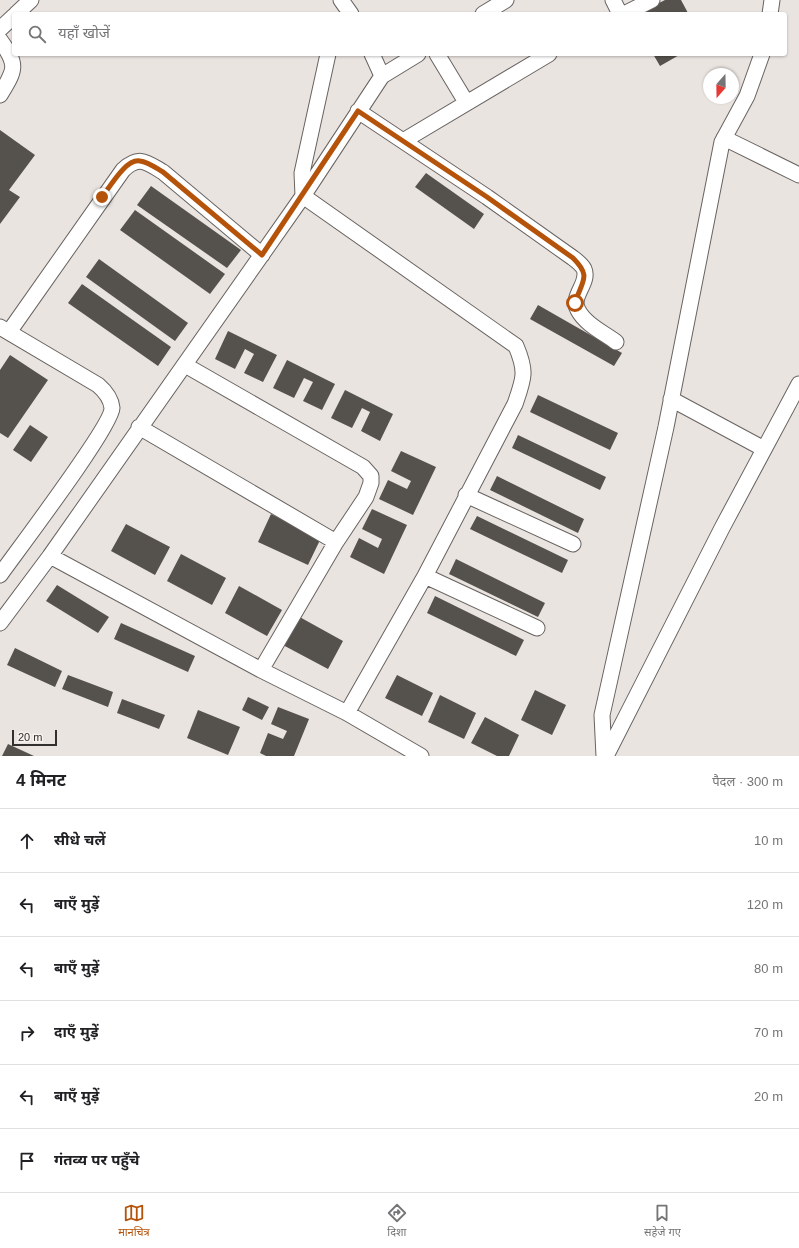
<!DOCTYPE html>
<html lang="hi">
<meta charset="utf-8">
<style>
body{margin:0;font-family:Arial,"Noto Sans Devanagari",sans-serif;background:#f2f2f2;color:#202124}
.compass{position:absolute;left:703px;top:68px;width:36px;height:36px;border-radius:50%;background:#fff;box-shadow:0 1px 3px #0004;rotate:200deg}
.scale{position:absolute;left:12px;bottom:10px;width:45px;box-sizing:border-box;padding-left:4px;border:2px solid #32302f;border-top:0;font-size:11px;line-height:14px;white-space:nowrap;color:#32302f;-webkit-text-stroke:3px #f7f2ee;paint-order:stroke}
.stop{position:absolute;width:12px;height:12px;margin:-9px;border:3px solid #b45309;border-radius:50%;background:#fff}
.stop.end{background:#b45309;border-color:#fff;box-shadow:0 1px 4px #0008}
.list{margin:0;padding:0;list-style:none}
h2{display:flex;justify-content:space-between;align-items:center;height:52px;margin:0;padding:0 16px;font-size:17px}
h2 small{font-size:13px;font-weight:400;color:#757577}
.list li{display:grid;grid-template-columns:26px 1fr auto;gap:12px;align-items:center;box-sizing:border-box;height:64px;padding:0 16px;border-top:1px solid #e0e0e0}
.list b{display:block;font-size:15px;white-space:nowrap}
.list em{font-size:13px;font-style:normal;color:#757577}
.icon{flex:none;width:22px;height:22px;fill:none;stroke:currentColor;stroke-width:2;stroke-linecap:round;stroke-linejoin:round}
.map{position:relative;flex:none;width:799px;height:756px;overflow:hidden}
.search{position:absolute;background:#fff;box-shadow:0 1px 3px #0004;left:12px;right:12px;top:12px;height:44px;display:flex;align-items:center;gap:10px;box-sizing:border-box;padding:0 14px;border-radius:4px;color:#757577;font-size:15px}
.sheet{height:436px;background:#fff}
nav{display:flex;justify-content:space-around;align-items:center;box-sizing:border-box;height:56px;border-top:1px solid #e0e0e0;background:#fff;font-size:11px;color:#757577}
nav a{display:grid;justify-items:center;gap:2px}
nav .on{color:#b45309}
.map>svg:first-child{display:block}
.building{fill:#55514d}
.lines{fill:none;stroke-linecap:round;stroke-linejoin:round}
.minor-casing{stroke:#686360;stroke-width:17}
.minor{stroke:#fff;stroke-width:15}
.route{stroke:#b45309;stroke-width:5}
</style>
<div class="map">
<svg width="799" height="756" viewBox="0 0 799 756">
<rect width="100%" height="100%" fill="#eae4e1"/>
<path class="building" d="M 665,0 L 681,0 L 688,13 L 637,14 Z
M 653,54 L 681,54 L 660,66 Z
M 0,130 L 35,155 L 9,190 L 20,197 L 0,224 Z
M 426,173 L 484,214 L 474,229 L 415,187 Z
M 151,186 L 241,250 L 227,268 L 137,205 Z
M 135,210 L 225,274 L 210,294 L 120,230 Z
M 99,259 L 188,323 L 175,341 L 86,277 Z
M 82,284 L 171,347 L 158,366 L 68,303 Z
M 538,305 L 622,353 L 614,366 L 530,319 Z
M 228,331 L 277,355 L 263,382 L 244,373 L 254,354 L 245,349 L 235,369 L 215,359 Z
M 10,355 L 48,380 L 8,438 L 0,433 L 0,370 Z
M 287,360 L 335,384 L 322,410 L 303,401 L 313,382 L 304,378 L 294,398 L 273,388 Z
M 345,390 L 393,414 L 380,441 L 361,431 L 370,412 L 362,408 L 352,428 L 331,418 Z
M 538,395 L 618,433 L 610,450 L 530,412 Z
M 30,425 L 48,437 L 31,462 L 13,450 Z
M 518,435 L 606,477 L 600,490 L 512,448 Z
M 401,451 L 436,467 L 413,515 L 379,499 L 388,480 L 407,489 L 411,481 L 391,471 Z
M 497,476 L 584,519 L 578,533 L 490,490 Z
M 372,509 L 407,525 L 384,574 L 350,557 L 359,538 L 378,548 L 382,539 L 362,529 Z
M 271,514 L 321,538 L 308,565 L 258,542 Z
M 477,516 L 568,560 L 562,573 L 470,529 Z
M 126,524 L 170,547 L 155,575 L 111,551 Z
M 181,554 L 226,578 L 212,605 L 167,581 Z
M 456,559 L 545,603 L 538,617 L 449,574 Z
M 57,585 L 109,617 L 98,633 L 46,601 Z
M 239,586 L 282,610 L 267,636 L 225,613 Z
M 435,596 L 524,640 L 516,656 L 427,613 Z
M 296,615 L 343,641 L 328,669 L 281,644 Z
M 121,623 L 195,656 L 188,672 L 114,639 Z
M 15,648 L 62,671 L 55,687 L 7,665 Z
M 68,675 L 113,692 L 108,707 L 62,689 Z
M 397,675 L 433,693 L 422,716 L 385,698 Z
M 535,690 L 566,705 L 552,735 L 521,720 Z
M 440,695 L 476,713 L 464,739 L 428,722 Z
M 248,697 L 269,707 L 262,720 L 242,710 Z
M 122,699 L 165,715 L 159,729 L 117,713 Z
M 278,707 L 309,719 L 294,756 L 266,756 L 260,753 L 268,733 L 283,739 L 287,731 L 271,724 Z
M 198,710 L 240,727 L 228,755 L 187,738 Z
M 485,717 L 519,735 L 509,756 L 497,756 L 471,743 Z
M 8,744 L 34,756 L 2,756 Z"/>
<g class="lines">
<defs>
<path id="minor" d="M 341,0 L 351,14
M 613,0 L 620,14
M 16,14 L 31,0
M 483,14 L 506,0
M 624,14 L 652,0
M 770,14 L 772,0
M 0,29 L 14,16
M 0,40 C 18,65 16,69 0,95
M 372,54 L 382,76
M 437,54 L 466,102
M 358,111 L 487,197 L 573,258 C 577,261 582,265 584,269 C 590,283 570,296 578,310 C 585,324 604,333 616,342
M 724,138 L 799,175
M 403,141 L 549,54
M 303,196 L 382,76 L 418,54
M 303,196 L 302,173 L 328,54
M 0,327 L 98,385 C 105,391 111,398 112,408 C 112,426 17,551 0,575
M 9,332 L 123,170 C 139,155 146,162 163,172 L 262,255
M 185,365 L 363,467 L 371,476 L 371,483 L 366,497 L 336,542 L 261,670
M 671,399 L 764,449
M 139,427 L 336,542
M 466,495 L 573,544
M 50,556 L 303,196 L 516,346 C 527,372 524,378 515,404 L 425,576 L 347,713
M 425,576 L 537,628
M 0,623 L 50,556 L 261,670 L 347,713 L 421,756
M 604,756 L 602,715 L 666,427 L 722,142 L 747,96 L 762,54
M 606,756 L 722,528 L 799,384"/>
</defs>
<use href="#minor" class="minor-casing"/>
<use href="#minor" class="minor"/>
</g>
<g class="lines">
<path class="route" d="M 102,197 C 110,187 126,158 140,161 C 148,162 156,168 163,172 L 262,255 L 358,111 L 487,197 L 573,258 C 592,277 582,280 575,303"/>
</g>
</svg>
<svg class="compass" viewBox="-18 -18 36 36"><path d="M0-13l5 13h-10z" fill="#e53935"/><path d="M0 13l5-13h-10z" fill="#757577"/></svg>
<div class="scale">20 m</div>
<div class="stop" style="left:575px;top:303px"></div>
<div class="stop end" style="left:102px;top:197px"></div>
<div class="search"><svg class="icon" aria-label="search" viewBox="0 0 24 24"><circle cx="10" cy="10" r="6"/><path d="M15 15l6 6"/></svg>यहाँ खोजें</div>
</div>
<section class="sheet">
<h2>4 मिनट<small>पैदल · 300 m</small></h2>
<ul class="list">
<li><svg class="icon" aria-label="ahead" viewBox="0 0 24 24"><path d="M12 20V5M6 11l6-6 6 6"/></svg><div><b>सीधे चलें</b></div><em>10 m</em></li>
<li><svg class="icon" aria-label="left" viewBox="0 0 24 24"><path d="M17 20v-9H6M10 6l-5 5 5 5"/></svg><div><b>बाएँ मुड़ें</b></div><em>120 m</em></li>
<li><svg class="icon" aria-label="left" viewBox="0 0 24 24"><path d="M17 20v-9H6M10 6l-5 5 5 5"/></svg><div><b>बाएँ मुड़ें</b></div><em>80 m</em></li>
<li><svg class="icon" aria-label="right" viewBox="0 0 24 24"><path d="M7 20v-9h11M14 6l5 5-5 5"/></svg><div><b>दाएँ मुड़ें</b></div><em>70 m</em></li>
<li><svg class="icon" aria-label="left" viewBox="0 0 24 24"><path d="M17 20v-9H6M10 6l-5 5 5 5"/></svg><div><b>बाएँ मुड़ें</b></div><em>20 m</em></li>
<li><svg class="icon" aria-label="arrive" viewBox="0 0 24 24"><path d="M6 21V4h12l-3 4 3 4H6"/></svg><div><b>गंतव्य पर पहुँचे</b></div></li>
</ul>
</section>
<nav>
<a class="on"><svg class="icon" aria-label="map" viewBox="0 0 24 24"><path d="M3 6l6-2 6 2 6-2v14l-6 2-6-2-6 2zM9 4v14M15 6v14"/></svg>मानचित्र</a>
<a><svg class="icon" aria-label="directions" viewBox="0 0 24 24"><path d="M12 3l9 9-9 9-9-9zM9 14v-3h6M13 9l2 2-2 2"/></svg>दिशा</a>
<a><svg class="icon" aria-label="saved" viewBox="0 0 24 24"><path d="M7 4h10v16l-5-4-5 4z"/></svg>सहेजे गए</a>
</nav>
